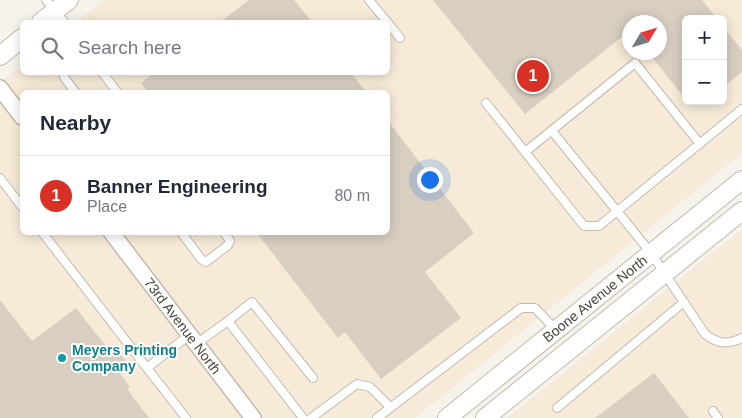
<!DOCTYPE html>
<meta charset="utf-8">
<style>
body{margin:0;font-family:Arial,sans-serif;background:#f2f2f3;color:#1f2937}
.controls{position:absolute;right:15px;top:15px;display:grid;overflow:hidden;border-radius:8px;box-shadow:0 2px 12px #0003}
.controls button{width:45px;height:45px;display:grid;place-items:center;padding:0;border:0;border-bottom:1px solid #e0e1e3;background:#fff;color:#1f2937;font:25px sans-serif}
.compass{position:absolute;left:622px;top:15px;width:45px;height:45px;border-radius:50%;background:#fff;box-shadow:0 2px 12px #0003;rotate:52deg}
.you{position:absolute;left:429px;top:179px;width:18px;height:18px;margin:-12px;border:4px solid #fff;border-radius:50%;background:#1a73e8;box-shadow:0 0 0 8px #1a73e833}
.badge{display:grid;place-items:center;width:32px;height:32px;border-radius:50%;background:#d93025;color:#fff;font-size:16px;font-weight:700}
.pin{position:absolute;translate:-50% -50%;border:2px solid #fff;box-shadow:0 1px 5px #0006}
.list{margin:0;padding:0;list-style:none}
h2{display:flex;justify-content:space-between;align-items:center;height:65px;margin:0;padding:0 20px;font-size:21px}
h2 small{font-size:16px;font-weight:400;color:#747a83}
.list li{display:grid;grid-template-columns:32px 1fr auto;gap:15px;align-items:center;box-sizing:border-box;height:80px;padding:0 20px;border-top:1px solid #e0e1e3}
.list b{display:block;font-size:19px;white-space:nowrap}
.list p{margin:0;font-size:16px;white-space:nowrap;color:#747a83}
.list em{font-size:16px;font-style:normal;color:#747a83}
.icon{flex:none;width:28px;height:28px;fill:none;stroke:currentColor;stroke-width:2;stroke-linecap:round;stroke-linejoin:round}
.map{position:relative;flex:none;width:742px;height:418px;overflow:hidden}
.search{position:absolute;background:#fff;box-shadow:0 2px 12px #0003;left:20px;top:20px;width:370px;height:55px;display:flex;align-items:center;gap:12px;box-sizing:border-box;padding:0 18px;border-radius:8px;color:#747a83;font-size:19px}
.panel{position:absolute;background:#fff;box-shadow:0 2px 12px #0003;left:20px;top:90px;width:370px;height:145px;border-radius:8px}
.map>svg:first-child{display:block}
.commercial{fill:#f7ead8;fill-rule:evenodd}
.building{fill:#d8cfc1}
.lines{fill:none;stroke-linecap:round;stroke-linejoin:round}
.service-casing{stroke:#c2bbae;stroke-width:10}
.minor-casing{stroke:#c2bbae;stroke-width:18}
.tertiary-casing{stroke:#c2bbae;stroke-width:20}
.service{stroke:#fff;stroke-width:8}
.minor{stroke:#fff;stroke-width:15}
.tertiary{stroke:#fff;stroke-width:18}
.culture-dot{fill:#0f9aa8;stroke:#fff;stroke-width:2}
.labels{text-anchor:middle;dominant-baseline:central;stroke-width:4;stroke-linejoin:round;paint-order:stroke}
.street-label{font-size:14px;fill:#4b4439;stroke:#fff}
.culture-label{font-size:14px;font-weight:bold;fill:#0d838f;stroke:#fff;text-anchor:start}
</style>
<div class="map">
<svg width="742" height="418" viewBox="0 0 742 418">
<rect width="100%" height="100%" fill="#f6f3ec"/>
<path class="commercial" d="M 104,0 L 742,0 L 742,153 L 415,418 L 0,418 L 0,83 L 22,65 L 22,72 L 388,72 L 388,22 L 76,22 ZM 686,19 L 723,19 L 723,101 L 686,101 ZM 630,22 L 660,22 L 660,52 L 630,52 ZM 22,92 L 388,92 L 388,232 L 22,232 Z
M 742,229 L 742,418 L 507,418 Z"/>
<path class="building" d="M 249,0 L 294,0 L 312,22 L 220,22 Z
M 433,0 L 702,0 L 717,19 L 686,19 L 686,100 L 648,52 L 660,52 L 660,22 L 630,22 L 630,44 L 623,36 L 525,114 Z
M 723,27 L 742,50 L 742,72 L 723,87 Z
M 155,72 L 350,72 L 366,92 L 148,92 L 141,83 Z
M 388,121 L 474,233 L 425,272 L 461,318 L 381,379 L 345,332 L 338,338 L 256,232 L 388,232 Z
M 0,300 L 32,341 L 76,308 L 109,350 L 114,346 L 130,366 L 120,374 L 130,387 L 127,389 L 149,418 L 0,418 Z
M 654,373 L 689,418 L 595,418 Z"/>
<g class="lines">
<defs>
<path id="service" d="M 46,0 L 64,22
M 369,0 L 387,22
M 388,23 L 400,38
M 64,72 L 64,77 L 75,92
M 102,72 L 117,92
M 486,103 L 584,226 L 599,226 L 742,109
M 552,131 L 651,253 L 705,334 C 718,344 727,345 742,338
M 525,152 L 635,63 L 700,144
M 0,178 L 22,207
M 42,232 L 147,368 L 189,335
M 181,232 L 201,259 L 206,262 L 228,245 L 230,241 L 224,232
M 228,321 L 252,302 L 313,378
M 196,344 L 228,321 L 303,418
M 147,368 L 186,418
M 557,408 L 684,302
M 713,411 L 718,418
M 311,418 L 357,384 L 370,387 L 390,407
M 377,418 L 521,308 L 535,308 L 556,330"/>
<g id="minor">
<path d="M 0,88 L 22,117"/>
<path id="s1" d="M 111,232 L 253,418"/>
</g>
<g id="tertiary">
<path d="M 41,22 L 69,0"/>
<path d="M 0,56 L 22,38"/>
<path id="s2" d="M 447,418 L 742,180"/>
<path d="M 485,418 L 742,211"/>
</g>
</defs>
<use href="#service" class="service-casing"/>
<use href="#minor" class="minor-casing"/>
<use href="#tertiary" class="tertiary-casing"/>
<use href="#service" class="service"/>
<use href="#minor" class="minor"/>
<use href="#tertiary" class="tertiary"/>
</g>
<circle class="culture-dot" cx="62" cy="358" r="5"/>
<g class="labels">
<g class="street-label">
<text stroke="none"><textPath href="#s2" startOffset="190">Boone Avenue North</textPath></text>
<text stroke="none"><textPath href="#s1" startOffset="118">73rd Avenue North</textPath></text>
</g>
<g class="culture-label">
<text x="72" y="350">Meyers Printing<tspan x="72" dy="16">Company</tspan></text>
</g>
</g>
</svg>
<div class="controls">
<button>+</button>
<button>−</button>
</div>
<svg class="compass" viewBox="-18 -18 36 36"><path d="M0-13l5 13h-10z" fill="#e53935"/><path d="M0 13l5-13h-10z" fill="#747a83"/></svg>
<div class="you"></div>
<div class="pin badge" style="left:533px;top:76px">1</div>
<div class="search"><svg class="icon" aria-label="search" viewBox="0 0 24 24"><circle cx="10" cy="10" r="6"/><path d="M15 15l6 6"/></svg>Search here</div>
<section class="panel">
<h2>Nearby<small></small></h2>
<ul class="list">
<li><span class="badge">1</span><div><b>Banner Engineering</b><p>Place</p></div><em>80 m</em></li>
</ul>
</section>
</div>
